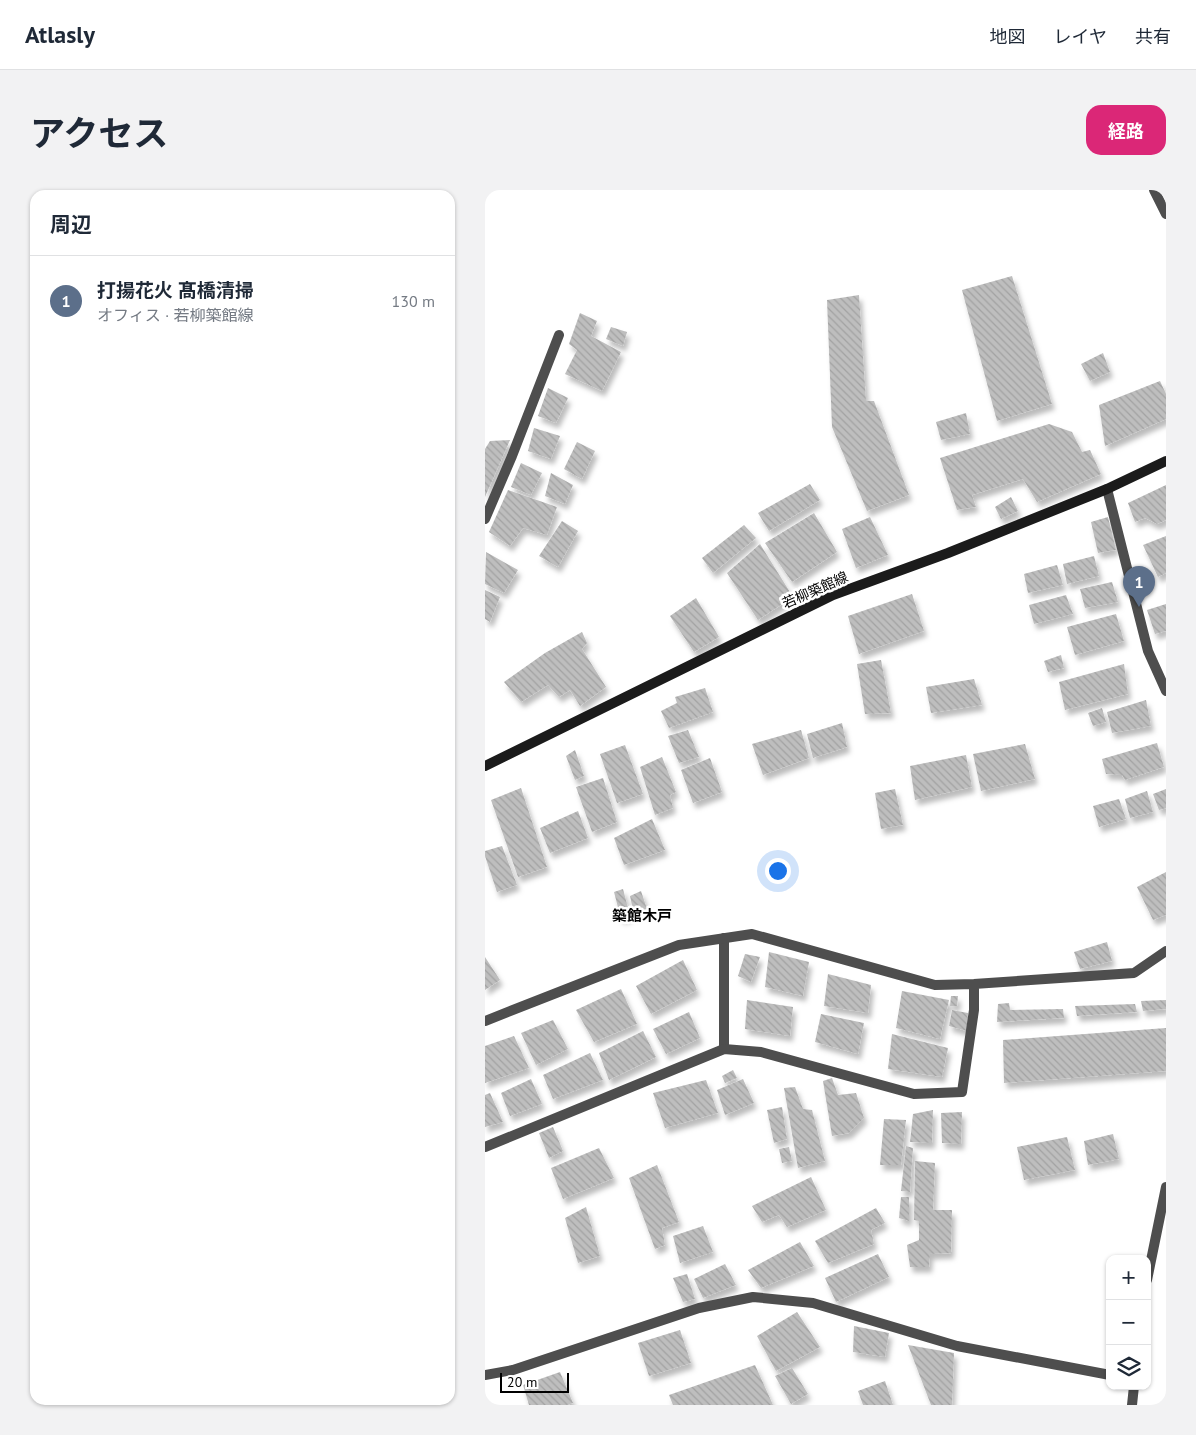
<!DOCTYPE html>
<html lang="ja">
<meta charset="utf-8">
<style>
body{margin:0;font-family:"PT Sans","Noto Sans JP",sans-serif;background:#f2f2f3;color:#1f2937}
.controls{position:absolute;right:15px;bottom:15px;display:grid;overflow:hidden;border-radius:10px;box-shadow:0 1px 4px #0004}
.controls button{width:45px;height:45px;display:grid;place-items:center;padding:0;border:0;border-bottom:1px solid #e0e1e3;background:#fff;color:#1f2937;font:25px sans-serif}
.scale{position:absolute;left:15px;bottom:12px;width:69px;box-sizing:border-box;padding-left:5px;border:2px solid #000;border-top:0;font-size:14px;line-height:18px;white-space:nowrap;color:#000;-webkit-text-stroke:4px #fff;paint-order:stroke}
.you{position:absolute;left:292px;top:680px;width:18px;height:18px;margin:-12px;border:4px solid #fff;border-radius:50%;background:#1a73e8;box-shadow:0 0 0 8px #1a73e833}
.badge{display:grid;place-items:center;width:32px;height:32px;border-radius:50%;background:#db2777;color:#fff;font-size:16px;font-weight:700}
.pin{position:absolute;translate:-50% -41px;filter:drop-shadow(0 1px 2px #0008)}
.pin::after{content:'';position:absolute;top:26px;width:18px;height:15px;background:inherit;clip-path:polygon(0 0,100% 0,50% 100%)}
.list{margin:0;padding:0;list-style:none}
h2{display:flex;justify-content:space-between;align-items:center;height:65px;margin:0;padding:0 20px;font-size:21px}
h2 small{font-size:16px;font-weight:400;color:#747a83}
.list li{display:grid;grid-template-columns:32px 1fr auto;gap:15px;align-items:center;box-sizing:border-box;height:90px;padding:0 20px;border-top:1px solid #e0e1e3}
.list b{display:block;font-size:19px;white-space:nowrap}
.list p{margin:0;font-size:16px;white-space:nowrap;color:#747a83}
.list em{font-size:16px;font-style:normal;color:#747a83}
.icon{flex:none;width:28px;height:28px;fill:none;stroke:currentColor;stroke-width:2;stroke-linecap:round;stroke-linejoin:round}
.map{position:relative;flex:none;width:681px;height:1215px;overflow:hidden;border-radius:15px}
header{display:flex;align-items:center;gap:30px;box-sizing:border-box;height:70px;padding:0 25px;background:#fff;border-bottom:1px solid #e0e1e3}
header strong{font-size:24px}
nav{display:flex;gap:28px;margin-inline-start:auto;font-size:18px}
.intro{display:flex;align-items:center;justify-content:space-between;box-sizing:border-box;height:120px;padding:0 30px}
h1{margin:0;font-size:35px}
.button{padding:12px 22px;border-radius:15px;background:#db2777;color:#fff;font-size:18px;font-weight:700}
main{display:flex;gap:30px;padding:0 30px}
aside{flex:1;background:#fff;border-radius:15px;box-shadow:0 1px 4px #0004}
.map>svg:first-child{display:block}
.building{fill:url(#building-back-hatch);filter:url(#shadow)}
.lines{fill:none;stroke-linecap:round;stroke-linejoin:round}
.lane{stroke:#4e4e4e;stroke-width:10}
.street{stroke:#4e4e4e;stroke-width:10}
.secondary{stroke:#1b1b1b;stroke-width:10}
.labels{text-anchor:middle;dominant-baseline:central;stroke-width:5;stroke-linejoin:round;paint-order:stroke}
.street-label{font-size:14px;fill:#000;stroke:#fff}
.neighbourhood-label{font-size:15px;font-weight:bold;fill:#000;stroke:#fff}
</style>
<header>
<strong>Atlasly</strong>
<nav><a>地図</a><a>レイヤ</a><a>共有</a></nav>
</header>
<div class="intro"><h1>アクセス</h1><a class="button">経路</a></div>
<main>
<aside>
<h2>周辺<small></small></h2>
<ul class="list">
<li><span class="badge" style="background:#5c6f8a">1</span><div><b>打揚花火 髙橋清掃</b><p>オフィス · 若柳築館線</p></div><em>130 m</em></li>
</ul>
</aside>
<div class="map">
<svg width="681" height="1215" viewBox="0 0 681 1215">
<defs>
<pattern id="building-back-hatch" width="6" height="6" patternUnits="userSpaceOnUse" patternTransform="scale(1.25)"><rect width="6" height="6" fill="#bebebe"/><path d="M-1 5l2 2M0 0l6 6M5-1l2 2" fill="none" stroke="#a2a2a2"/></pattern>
<filter id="shadow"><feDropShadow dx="3" dy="5.5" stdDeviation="2.5" flood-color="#0004"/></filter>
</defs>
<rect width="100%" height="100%" fill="#fff"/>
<path class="building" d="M 527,86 L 567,214 L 512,231 L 477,100 Z
M 374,105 L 381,211 L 389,211 L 424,305 L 382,321 L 347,237 L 342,110 Z
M 95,123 L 112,131 L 106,146 L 136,162 L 117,201 L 80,184 L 92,160 L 84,154 Z
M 126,137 L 142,142 L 138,156 L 121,149 Z
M 618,163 L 625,182 L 605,191 L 596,174 Z
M 675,191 L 681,204 L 681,229 L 620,256 L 614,215 Z
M 63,198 L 83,208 L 71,233 L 53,226 Z
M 481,223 L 485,244 L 456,250 L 451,232 Z
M 564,234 L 587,242 L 597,262 L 605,260 L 616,284 L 552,312 L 538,289 L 487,305 L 491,317 L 472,320 L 455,268 Z
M 49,238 L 75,246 L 66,269 L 43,261 Z
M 25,250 L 0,307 L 0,259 L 5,251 Z
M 92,252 L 110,261 L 97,289 L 79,279 Z
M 36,273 L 57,283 L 46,305 L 26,297 Z
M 66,283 L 88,295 L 80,314 L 60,306 Z
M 325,294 L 335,310 L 284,341 L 273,323 Z
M 681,295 L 681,330 L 672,334 L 660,328 L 650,332 L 643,313 Z
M 23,300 L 72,317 L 62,345 L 38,338 L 25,356 L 4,342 Z
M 526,307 L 533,321 L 516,329 L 510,317 Z
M 329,323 L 352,362 L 307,392 L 280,353 Z
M 385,327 L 403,365 L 371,378 L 357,339 Z
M 623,327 L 631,360 L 613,363 L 606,332 Z
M 77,331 L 93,341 L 73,377 L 54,366 Z
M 259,335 L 271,348 L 228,383 L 217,368 Z
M 681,346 L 681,383 L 673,387 L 658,355 Z
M 275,354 L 308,407 L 273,430 L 242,383 Z
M 1,362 L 33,380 L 19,403 L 0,394 Z
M 609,366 L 614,386 L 582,394 L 578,374 Z
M 572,375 L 578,395 L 543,403 L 539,384 Z
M 627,392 L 633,412 L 600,418 L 595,399 Z
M 0,400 L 15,407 L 5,432 L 0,429 Z
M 427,404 L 439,441 L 374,464 L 363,426 Z
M 581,405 L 588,424 L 549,434 L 544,415 Z
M 211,408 L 234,447 L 209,462 L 185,426 Z
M 681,414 L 681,441 L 670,444 L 662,420 Z
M 631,424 L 639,451 L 590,465 L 582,437 Z
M 97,442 L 102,453 L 97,459 L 121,497 L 95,516 L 85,500 L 74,507 L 63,495 L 36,512 L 19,492 L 60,463 Z
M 576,465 L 579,478 L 563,482 L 559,471 Z
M 396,470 L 406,523 L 380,524 L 372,474 Z
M 639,474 L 643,504 L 580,520 L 574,492 Z
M 489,489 L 497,515 L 446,523 L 441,497 Z
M 220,498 L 228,522 L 184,538 L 176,521 L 192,513 L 190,507 Z
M 661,510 L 666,536 L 627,543 L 622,522 Z
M 617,518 L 621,532 L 608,536 L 603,523 Z
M 357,533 L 362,557 L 328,568 L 322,544 Z
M 203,540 L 214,567 L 194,573 L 183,546 Z
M 316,540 L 324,568 L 278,585 L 267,554 Z
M 672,553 L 679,577 L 640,590 L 637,585 L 621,584 L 617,569 Z
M 540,554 L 550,589 L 496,601 L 488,564 Z
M 140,555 L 158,604 L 132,613 L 115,564 Z
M 90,560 L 99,586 L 90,590 L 81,566 Z
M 481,565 L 487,597 L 430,610 L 425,576 Z
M 177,567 L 191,602 L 185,605 L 188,618 L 170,625 L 155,577 Z
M 225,568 L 237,602 L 208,613 L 196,580 Z
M 118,588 L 132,632 L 107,642 L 91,597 Z
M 36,598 L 62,677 L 33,687 L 6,610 Z
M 410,599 L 418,635 L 396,639 L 390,603 Z
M 681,599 L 681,618 L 674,620 L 668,604 Z
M 662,601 L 668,622 L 645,628 L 640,609 Z
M 634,609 L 641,629 L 614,637 L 608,616 Z
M 93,621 L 103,648 L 65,663 L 55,638 Z
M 167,629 L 180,660 L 139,675 L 129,648 Z
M 17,656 L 32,695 L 12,702 L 0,666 L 0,661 Z
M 681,682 L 681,725 L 668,730 L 652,697 Z
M 138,699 L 145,726 L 136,729 L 129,702 Z
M 156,701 L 162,719 L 149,725 L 145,706 Z
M 622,752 L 627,771 L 595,779 L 589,762 Z
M 284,762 L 324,772 L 318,806 L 280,797 Z
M 260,764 L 275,767 L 266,792 L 253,786 Z
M 0,767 L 15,790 L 0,800 Z
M 198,770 L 212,800 L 166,824 L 151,796 Z
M 343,784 L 386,795 L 383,823 L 339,816 Z
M 136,799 L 152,834 L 109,852 L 91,820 Z
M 417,801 L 464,810 L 455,849 L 411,838 Z
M 466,806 L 473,806 L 472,816 L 465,816 Z
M 262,810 L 308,817 L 305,846 L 260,839 Z
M 681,810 L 681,819 L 658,821 L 656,811 Z
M 524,813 L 525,820 L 578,819 L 579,828 L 512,832 L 513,814 Z
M 650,814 L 652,822 L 592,826 L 590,816 Z
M 467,820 L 483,823 L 482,841 L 464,836 Z
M 204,822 L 215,848 L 181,864 L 168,839 Z
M 336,824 L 379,833 L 373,864 L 330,852 Z
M 68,830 L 83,859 L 51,875 L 36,843 Z
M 681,838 L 681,881 L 519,893 L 518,850 Z
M 158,841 L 171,867 L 124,890 L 114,863 Z
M 407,844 L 463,858 L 457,887 L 403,879 Z
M 29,846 L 44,878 L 0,893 L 0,856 Z
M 105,863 L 118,890 L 68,909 L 58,885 Z
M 248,880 L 252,888 L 240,893 L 237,886 Z
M 347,888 L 353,905 L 371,903 L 379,928 L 364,943 L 347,946 L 338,891 Z
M 46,889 L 57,914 L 25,926 L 16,903 Z
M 258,889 L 269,913 L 240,925 L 232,900 Z
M 221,890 L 233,923 L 180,938 L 168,903 Z
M 310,897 L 318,919 L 327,920 L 340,971 L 313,978 L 299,898 Z
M 5,903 L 18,932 L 0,937 L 0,905 Z
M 297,917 L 302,949 L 289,953 L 282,920 Z
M 448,920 L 447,953 L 425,952 L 428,924 Z
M 477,922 L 476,954 L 457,953 L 456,923 Z
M 399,929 L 421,930 L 416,975 L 395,975 Z
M 68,937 L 78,961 L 64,968 L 54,943 Z
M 628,944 L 634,969 L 603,975 L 599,951 Z
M 582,947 L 590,980 L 539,990 L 532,957 Z
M 421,956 L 428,958 L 425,1002 L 416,1001 Z
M 304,957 L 307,971 L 297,973 L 294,959 Z
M 114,958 L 129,988 L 78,1009 L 66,978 Z
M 430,971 L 450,973 L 448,1020 L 467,1020 L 466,1063 L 445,1064 L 444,1077 L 425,1077 L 422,1055 L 434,1050 L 434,1031 L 429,1030 Z
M 172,975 L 194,1032 L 177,1038 L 180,1055 L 170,1059 L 144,988 Z
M 326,987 L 341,1020 L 302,1037 L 294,1025 L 277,1032 L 267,1016 Z
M 416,1007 L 424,1007 L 424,1031 L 414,1028 Z
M 101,1017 L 115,1066 L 93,1073 L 80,1028 Z
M 391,1018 L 400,1033 L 386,1040 L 389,1054 L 343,1073 L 330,1051 Z
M 218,1036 L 228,1062 L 195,1073 L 188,1046 Z
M 315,1052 L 329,1076 L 276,1098 L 263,1080 Z
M 393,1064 L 404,1087 L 351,1112 L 340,1088 Z
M 240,1074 L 251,1095 L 218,1108 L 209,1089 Z
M 202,1084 L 210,1109 L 198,1112 L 188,1088 Z
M 312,1122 L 335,1157 L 291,1181 L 272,1146 Z
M 369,1136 L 404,1143 L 400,1167 L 368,1162 Z
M 195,1140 L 206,1173 L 164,1186 L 153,1153 Z
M 423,1155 L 469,1163 L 467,1215 L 446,1215 Z
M 270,1175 L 288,1215 L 188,1215 L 184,1205 Z
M 307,1178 L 323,1204 L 306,1214 L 290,1186 Z
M 75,1182 L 88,1213 L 82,1215 L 44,1215 L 38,1195 Z
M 400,1191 L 408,1215 L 378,1215 L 373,1201 Z"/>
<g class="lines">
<path class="lane" d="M 0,329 L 27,266 L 74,145
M 239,748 L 239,859"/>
<path class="street" d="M 669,0 L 681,24
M 622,299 L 663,461 L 681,501
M 0,831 L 194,755 L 267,744 L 450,795 L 489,794 L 649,783 L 681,761
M 0,957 L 239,859 L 276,862 L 429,904 L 477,902 L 489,820 L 489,794
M 662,1090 L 681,997
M 0,1185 L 28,1180 L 214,1118 L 268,1107 L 328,1113 L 472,1156 L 625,1185
M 647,1215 L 649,1196"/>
<path class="secondary" d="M 0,576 L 348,405 L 463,363 L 622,299 L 681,271"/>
</g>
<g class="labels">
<g class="street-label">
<text transform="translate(330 400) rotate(-24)">若柳築館線</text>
</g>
<g class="neighbourhood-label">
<text x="157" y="725">築館木戸</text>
</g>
</g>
</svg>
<div class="controls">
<button>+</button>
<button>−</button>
<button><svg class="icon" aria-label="layers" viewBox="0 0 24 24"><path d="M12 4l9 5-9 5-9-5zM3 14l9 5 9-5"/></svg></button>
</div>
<div class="scale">20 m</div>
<div class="you"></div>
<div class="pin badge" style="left:654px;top:417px;background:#5c6f8a">1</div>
</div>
</main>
